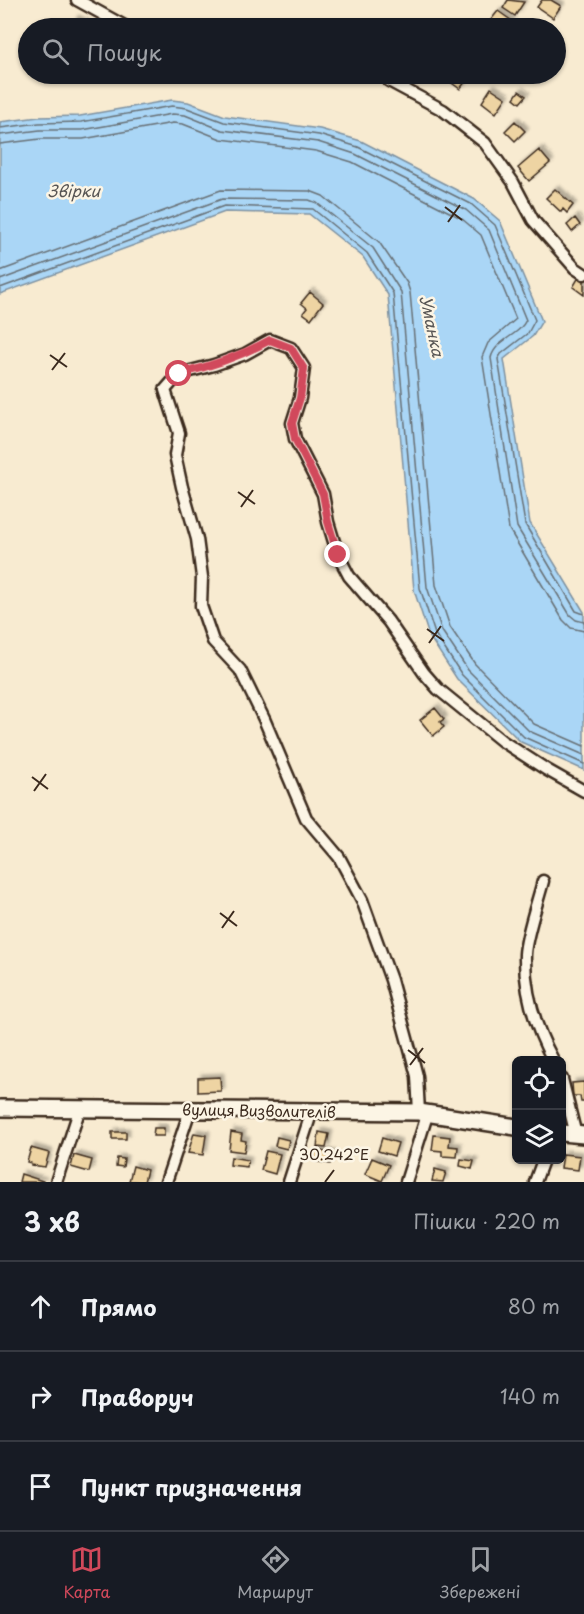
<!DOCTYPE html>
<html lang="uk">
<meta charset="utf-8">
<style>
body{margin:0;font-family:"Playpen Sans",sans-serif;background:#242831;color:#f1f3f6}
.controls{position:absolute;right:18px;bottom:18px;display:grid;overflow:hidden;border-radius:9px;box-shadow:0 2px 4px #0004}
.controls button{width:54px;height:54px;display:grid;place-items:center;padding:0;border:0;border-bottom:2px solid #363941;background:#171b24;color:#f1f3f6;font:30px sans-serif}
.stop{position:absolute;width:18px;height:18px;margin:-14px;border:4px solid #d1495b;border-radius:50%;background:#fff}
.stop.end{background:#d1495b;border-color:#fff;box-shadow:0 2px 6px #0008}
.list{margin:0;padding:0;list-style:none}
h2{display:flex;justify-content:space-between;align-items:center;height:78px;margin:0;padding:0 24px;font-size:26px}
h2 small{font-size:20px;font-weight:400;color:#9ea1a6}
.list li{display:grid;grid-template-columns:39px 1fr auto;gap:18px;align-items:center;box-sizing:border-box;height:90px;padding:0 24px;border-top:2px solid #363941}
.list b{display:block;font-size:22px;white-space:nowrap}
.list em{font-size:20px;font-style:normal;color:#9ea1a6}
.icon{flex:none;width:33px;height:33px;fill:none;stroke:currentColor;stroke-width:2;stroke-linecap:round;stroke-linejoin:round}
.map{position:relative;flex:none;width:584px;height:1182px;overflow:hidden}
.search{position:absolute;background:#171b24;box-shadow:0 2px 4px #0004;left:18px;right:18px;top:18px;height:66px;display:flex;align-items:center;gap:15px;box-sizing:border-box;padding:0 21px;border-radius:33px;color:#9ea1a6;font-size:22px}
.sheet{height:348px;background:#171b24}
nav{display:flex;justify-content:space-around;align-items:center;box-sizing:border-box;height:84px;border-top:2px solid #363941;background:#171b24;font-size:16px;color:#9ea1a6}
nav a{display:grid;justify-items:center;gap:3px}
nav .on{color:#d1495b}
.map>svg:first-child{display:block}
.water{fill:#aad6f6;stroke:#7e91a0;stroke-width:1.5}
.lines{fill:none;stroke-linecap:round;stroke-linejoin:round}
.shore{stroke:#676f74;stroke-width:1.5}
.building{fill:#eed4a3;stroke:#3b2a1e;stroke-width:1.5;filter:url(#shadow)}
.street-casing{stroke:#3b2a1e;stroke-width:15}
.secondary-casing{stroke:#3b2a1e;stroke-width:20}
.street{stroke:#fcf5e5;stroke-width:10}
.secondary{stroke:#fcf5e5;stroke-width:15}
.route{stroke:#d1495b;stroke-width:8}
.ticks{fill:none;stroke:#3b2a1e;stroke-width:2}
.labels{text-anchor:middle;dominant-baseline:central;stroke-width:5;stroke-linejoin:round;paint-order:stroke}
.street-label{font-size:15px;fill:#3b2a1e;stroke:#fcf5e5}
.water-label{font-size:16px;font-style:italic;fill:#575554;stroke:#fcf5e5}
.ticks-label{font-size:15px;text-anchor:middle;fill:#3b2a1e;stroke:#fcf5e5;stroke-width:5;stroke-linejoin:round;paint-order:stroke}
</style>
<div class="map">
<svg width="584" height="1182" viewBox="0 0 584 1182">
<defs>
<filter id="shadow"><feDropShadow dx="3.5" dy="-3.5" stdDeviation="1.5" flood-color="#0004"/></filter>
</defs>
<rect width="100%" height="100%" fill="#f8ebd1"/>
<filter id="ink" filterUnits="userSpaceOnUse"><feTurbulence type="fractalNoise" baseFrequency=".0167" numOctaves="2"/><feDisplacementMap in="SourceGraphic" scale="12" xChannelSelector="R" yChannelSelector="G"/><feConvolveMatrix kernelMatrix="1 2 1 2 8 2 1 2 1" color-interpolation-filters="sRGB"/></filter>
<g filter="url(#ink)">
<path class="water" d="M 172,100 L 188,102 L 225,116 L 320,129 L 361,141 L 474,199 L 500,221 L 542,321 L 533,336 L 504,359 L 530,523 L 584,612 L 584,770 L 521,742 L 457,679 L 429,636 L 414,590 L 388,295 L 363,257 L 309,214 L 225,212 L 0,294 L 0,122 L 39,117 L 80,116 Z"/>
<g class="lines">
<path class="shore" d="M 0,128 L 39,123 L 81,122 L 172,106 L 187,108 L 224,122 L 319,135 L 358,147 L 471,204 L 495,225 L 535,320 L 528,333 L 501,354 L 498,359 L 525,524 L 576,611 L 584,614
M 0,135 L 40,130 L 82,130 L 172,114 L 185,115 L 222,130 L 318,142 L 355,154 L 466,210 L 489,230 L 526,320 C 519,336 495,340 491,358 L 517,527 L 570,615 L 576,620 L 584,622
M 0,144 L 40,139 L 83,139 L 173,123 L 183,124 L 221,139 L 316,151 L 352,162 L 461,218 L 481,235 L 516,319 L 488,343 L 482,357 L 509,529 L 563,620 L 571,628 L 584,631
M 0,271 L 221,190 L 310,191 L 323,196 L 379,242 L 407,283 L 410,292 L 436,585 L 450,627 L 475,664 L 534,724 L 584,746
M 0,280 L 222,199 L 309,200 L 317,203 L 373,248 L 401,292 L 427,587 L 442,631 L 468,670 L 529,731 L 584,755
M 0,288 L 224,206 L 313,209 L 367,253 L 393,293 L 420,588 L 435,634 L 462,675 L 524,737 L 584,764"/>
</g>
<path class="building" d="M 508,0 L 524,2 L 515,16 L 503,8 Z
M 542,0 L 551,0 L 561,6 L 553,18 L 537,7 Z
M 498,11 L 512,21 L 507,28 L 500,28 L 490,21 Z
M 75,19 L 91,26 L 90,28 L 71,28 Z
M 448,74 L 471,74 L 460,89 L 445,78 Z
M 491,88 L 506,98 L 496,113 L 482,102 Z
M 519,91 L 526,96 L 520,103 L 514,98 Z
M 515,121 L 525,131 L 515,141 L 505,131 Z
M 539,150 L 550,163 L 529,181 L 518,168 Z
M 555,189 L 573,205 L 567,213 L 563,209 L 561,212 L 546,198 Z
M 575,218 L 580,225 L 572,232 L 567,225 Z
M 579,277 L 584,281 L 584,295 L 573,287 Z
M 310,292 L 323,303 L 311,319 L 303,313 L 307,308 L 301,303 Z
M 435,708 L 444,719 L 440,722 L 444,727 L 433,736 L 420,720 Z
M 220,1077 L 221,1091 L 198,1092 L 198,1078 Z
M 584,1082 L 584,1102 L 581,1102 L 580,1096 L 573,1096 L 572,1083 Z
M 154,1128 L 164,1128 L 164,1136 L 153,1136 Z
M 112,1132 L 126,1132 L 126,1139 L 112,1139 Z
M 231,1132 L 242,1134 L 241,1140 L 246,1141 L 244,1152 L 229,1150 Z
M 319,1132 L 329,1134 L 326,1148 L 317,1147 Z
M 194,1133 L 206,1135 L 203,1155 L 188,1153 Z
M 434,1135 L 450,1137 L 449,1146 L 458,1147 L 457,1157 L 442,1156 L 442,1151 L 432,1150 Z
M 277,1137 L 289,1140 L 287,1149 L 275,1146 Z
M 382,1138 L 398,1143 L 394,1156 L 378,1151 Z
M 31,1148 L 49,1153 L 45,1167 L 31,1165 L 31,1163 L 27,1162 Z
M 315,1150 L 332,1153 L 330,1164 L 313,1161 Z
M 266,1151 L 280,1154 L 275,1174 L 261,1170 Z
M 563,1154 L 580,1156 L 578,1170 L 561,1168 Z
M 74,1155 L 92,1160 L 89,1172 L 71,1167 Z
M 231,1157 L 248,1160 L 247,1167 L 230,1165 Z
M 117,1158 L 124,1159 L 123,1167 L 116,1166 Z
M 372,1158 L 389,1165 L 382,1181 L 365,1174 Z
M 461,1159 L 474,1161 L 472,1169 L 460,1166 Z
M 133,1166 L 147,1170 L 144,1182 L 129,1181 Z
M 435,1169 L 446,1172 L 443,1182 L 432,1181 Z
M 21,1174 L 43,1181 L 43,1182 L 19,1182 Z"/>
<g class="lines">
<defs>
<path id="street" d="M 77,0 L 128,28
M 389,81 L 443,110 L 485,143 L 513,182 L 533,220 L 575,268 L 584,274
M 543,881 C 538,901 526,935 525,954 C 524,992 535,1027 553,1060
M 562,1079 L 576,1135
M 419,1112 L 417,1076 L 412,1057 L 391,980 L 362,900 L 339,857 L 306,818 L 264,719 L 240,670 L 213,641 L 201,606 L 202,577 L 197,539 L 182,487 L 175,455 L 179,433 L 165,390 L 179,374 L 214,365 L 245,354 L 270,340 L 291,348 L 304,368 L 300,398 L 292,423 L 295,439 L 323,494 L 328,522 L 338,555 L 349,576 L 388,621 L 424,673 L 438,689 L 502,741 L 547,770 L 584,791
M 56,1182 L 80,1108
M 166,1182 L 190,1110
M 289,1182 L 312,1111
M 406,1182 L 428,1112
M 535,1182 L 543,1160"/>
<path id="secondary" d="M 0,1108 L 419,1112 L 516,1127
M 562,1133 L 584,1135"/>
</defs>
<use href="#street" class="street-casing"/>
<use href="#secondary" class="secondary-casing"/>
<use href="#street" class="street"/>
<use href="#secondary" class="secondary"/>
</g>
</g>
<g class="lines" filter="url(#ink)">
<path class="route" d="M 179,374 C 212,366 241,356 270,340 L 291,348 L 304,369 L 300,398 L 292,423 L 295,439 L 323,494 L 328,522 L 338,555"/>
</g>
<path class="ticks" d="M 445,207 L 462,220M 448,222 L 460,205M 50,355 L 67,367M 52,370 L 65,353M 238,492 L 255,504M 241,507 L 253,490M 427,629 L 444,641M 429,643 L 441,626M 32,777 L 48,789M 34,791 L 46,774M 220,913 L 237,926M 222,928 L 234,911M 408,1050 L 425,1063M 410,1065 L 423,1048M 325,1182 L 334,1170"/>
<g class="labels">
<g class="street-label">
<text transform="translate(259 1110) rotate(1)">вулиця Визволителів</text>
</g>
<g class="water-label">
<text x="74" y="190">Звірки</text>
<text transform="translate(433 326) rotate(78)">Уманка</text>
</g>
</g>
<g class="ticks-label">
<text x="334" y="1160">30.242°E</text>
</g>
</svg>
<div class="controls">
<button><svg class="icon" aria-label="locate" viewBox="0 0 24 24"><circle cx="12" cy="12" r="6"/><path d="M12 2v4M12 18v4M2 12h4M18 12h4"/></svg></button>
<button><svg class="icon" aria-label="layers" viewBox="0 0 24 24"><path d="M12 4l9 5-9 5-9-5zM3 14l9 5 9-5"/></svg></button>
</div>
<div class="stop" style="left:179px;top:374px"></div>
<div class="stop end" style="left:338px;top:555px"></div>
<div class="search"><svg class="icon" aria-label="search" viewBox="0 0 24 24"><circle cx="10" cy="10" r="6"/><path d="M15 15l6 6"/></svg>Пошук</div>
</div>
<section class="sheet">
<h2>3 хв<small>Пішки · 220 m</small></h2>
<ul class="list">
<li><svg class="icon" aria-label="ahead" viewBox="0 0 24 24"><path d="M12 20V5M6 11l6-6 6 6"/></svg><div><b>Прямо</b></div><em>80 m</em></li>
<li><svg class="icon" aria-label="right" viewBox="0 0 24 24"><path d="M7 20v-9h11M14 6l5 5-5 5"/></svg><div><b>Праворуч</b></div><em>140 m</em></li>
<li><svg class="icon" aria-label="arrive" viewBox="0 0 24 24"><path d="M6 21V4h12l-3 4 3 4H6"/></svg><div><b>Пункт призначення</b></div></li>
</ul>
</section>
<nav>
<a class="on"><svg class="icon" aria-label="map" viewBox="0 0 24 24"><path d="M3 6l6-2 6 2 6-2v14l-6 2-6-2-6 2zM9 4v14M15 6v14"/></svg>Карта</a>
<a><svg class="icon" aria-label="directions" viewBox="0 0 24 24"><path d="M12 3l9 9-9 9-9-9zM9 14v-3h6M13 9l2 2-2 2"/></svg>Маршрут</a>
<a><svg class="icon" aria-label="saved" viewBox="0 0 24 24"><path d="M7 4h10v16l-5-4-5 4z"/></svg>Збережені</a>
</nav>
